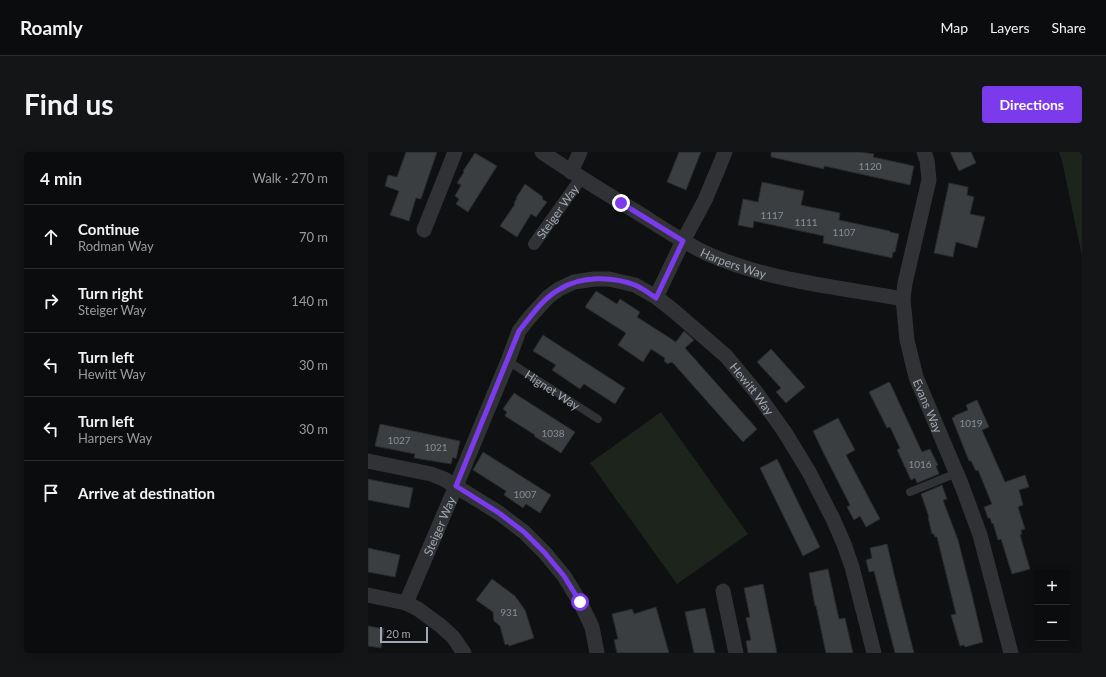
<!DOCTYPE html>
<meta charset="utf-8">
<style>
body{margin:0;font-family:Lato,sans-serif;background:#141516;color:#f1f3f6}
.controls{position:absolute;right:12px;bottom:12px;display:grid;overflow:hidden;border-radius:4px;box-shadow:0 2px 10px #0003}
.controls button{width:36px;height:36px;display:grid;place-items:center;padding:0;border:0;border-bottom:1px solid #2b2c2e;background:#0b0c0d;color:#f1f3f6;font:20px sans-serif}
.scale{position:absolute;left:12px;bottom:10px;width:48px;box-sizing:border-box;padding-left:4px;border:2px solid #9fa8b3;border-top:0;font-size:11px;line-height:14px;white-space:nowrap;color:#9fa8b3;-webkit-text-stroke:3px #0b0b0c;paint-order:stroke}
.stop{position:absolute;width:12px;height:12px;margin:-9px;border:3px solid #7c3aed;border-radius:50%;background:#fff}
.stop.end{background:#7c3aed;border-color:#fff;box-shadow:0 1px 4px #0008}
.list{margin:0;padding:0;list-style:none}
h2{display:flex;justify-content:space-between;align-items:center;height:52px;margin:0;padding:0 16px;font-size:17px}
h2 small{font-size:13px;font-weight:400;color:#9a9b9d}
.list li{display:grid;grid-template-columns:26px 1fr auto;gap:12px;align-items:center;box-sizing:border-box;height:64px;padding:0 16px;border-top:1px solid #2b2c2e}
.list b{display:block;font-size:15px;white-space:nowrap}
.list p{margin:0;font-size:13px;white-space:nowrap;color:#9a9b9d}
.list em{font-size:13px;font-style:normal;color:#9a9b9d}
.icon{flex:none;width:22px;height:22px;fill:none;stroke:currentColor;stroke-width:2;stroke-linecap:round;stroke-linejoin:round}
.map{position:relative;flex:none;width:714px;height:501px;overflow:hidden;border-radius:4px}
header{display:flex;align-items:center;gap:24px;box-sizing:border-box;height:56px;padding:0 20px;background:#0b0c0d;border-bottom:1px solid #2b2c2e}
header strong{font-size:19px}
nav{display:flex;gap:22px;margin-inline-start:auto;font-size:14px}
.intro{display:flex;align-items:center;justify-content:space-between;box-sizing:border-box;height:96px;padding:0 24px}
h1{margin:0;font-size:28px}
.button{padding:10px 18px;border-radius:4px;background:#7c3aed;color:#fff;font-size:14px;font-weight:700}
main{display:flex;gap:24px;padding:0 24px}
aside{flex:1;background:#0b0c0d;border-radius:4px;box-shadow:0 2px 10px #0003}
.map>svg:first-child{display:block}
.green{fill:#1c241c}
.building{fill:#3b3e41;stroke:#292a2d}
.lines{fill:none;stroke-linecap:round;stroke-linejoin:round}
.service{stroke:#303236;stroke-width:8}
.pedestrian{stroke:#303236;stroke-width:12}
.minor{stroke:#303236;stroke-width:15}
.route{stroke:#7c3aed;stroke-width:5}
.labels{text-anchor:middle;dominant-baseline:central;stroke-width:4;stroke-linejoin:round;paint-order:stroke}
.number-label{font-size:10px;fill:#868e96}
.street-label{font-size:12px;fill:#9fa8b3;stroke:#0b0b0c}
</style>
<header>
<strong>Roamly</strong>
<nav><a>Map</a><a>Layers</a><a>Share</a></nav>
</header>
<div class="intro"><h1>Find us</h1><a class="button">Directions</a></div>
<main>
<aside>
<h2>4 min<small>Walk · 270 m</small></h2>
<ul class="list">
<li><svg class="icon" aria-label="ahead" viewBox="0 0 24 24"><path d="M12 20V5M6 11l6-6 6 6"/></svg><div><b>Continue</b><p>Rodman Way</p></div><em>70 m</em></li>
<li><svg class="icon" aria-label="right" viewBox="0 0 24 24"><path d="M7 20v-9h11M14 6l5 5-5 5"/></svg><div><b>Turn right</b><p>Steiger Way</p></div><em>140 m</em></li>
<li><svg class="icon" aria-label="left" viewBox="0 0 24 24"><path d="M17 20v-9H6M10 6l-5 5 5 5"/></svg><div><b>Turn left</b><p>Hewitt Way</p></div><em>30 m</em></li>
<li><svg class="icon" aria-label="left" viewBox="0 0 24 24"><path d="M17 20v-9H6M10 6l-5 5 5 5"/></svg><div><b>Turn left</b><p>Harpers Way</p></div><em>30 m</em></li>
<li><svg class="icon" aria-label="arrive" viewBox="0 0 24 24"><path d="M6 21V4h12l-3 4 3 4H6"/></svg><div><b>Arrive at destination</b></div></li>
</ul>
</aside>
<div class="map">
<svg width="714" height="501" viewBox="0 0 714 501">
<rect width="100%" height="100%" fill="#0f1011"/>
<path class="green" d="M 691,0 L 714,0 L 714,104 L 694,9 Z
M 293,260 L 380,382 L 309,432 L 222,311 Z"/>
<path class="building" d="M 38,0 L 69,0 L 53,47 L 48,46 L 41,69 L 22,63 L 31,39 L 17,34 L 20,23 L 29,25 Z
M 311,0 L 333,0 L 318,38 L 299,30 Z
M 403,0 L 492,0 L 506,2 L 505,5 L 546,14 L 542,33 L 456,14 L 456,17 L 403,5 Z
M 582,0 L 603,0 L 608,11 L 591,19 Z
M 107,1 L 129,14 L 100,60 L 88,52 L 91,47 L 87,44 L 93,33 L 89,31 L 96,20 L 95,19 Z
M 394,30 L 436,39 L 433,53 L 472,61 L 471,68 L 522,79 L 522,80 L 531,82 L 527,100 L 525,100 L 524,106 L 455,91 L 456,84 L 386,69 L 385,76 L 370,73 L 375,47 L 390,50 Z
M 581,31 L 600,35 L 599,43 L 606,45 L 602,62 L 617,65 L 609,96 L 588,90 L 585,105 L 566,101 Z
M 157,32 L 175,45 L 174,47 L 179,50 L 168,65 L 163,62 L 149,85 L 132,74 L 147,52 L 146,51 L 149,46 L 148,46 Z
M 228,139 L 249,152 L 252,147 L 272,160 L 269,165 L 308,190 L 316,179 L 326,188 L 317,196 L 389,277 L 375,290 L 305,211 L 303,210 L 300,212 L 296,209 L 297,206 L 283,197 L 275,210 L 250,193 L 258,181 L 217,155 Z
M 175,183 L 257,236 L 247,252 L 216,232 L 212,237 L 184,218 L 188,213 L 165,199 Z
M 403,197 L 437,235 L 418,251 L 408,240 L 413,236 L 389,210 Z
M 521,230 L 522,231 L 554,300 L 562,297 L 570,313 L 568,314 L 571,322 L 549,331 L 547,326 L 543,328 L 529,298 L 532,296 L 522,275 L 519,276 L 501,240 Z
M 146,241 L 207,280 L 193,301 L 166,284 L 167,283 L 137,264 L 139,260 L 135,257 Z
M 609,248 L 621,275 L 614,278 L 637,330 L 657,323 L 661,335 L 651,338 L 655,353 L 650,355 L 657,377 L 653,378 L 654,382 L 652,383 L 662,417 L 644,422 L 633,387 L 630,388 L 625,371 L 624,372 L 622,366 L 620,366 L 616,355 L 624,352 L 610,318 L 608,319 L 603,309 L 601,309 L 584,266 L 587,265 L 586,264 L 600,258 L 598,253 Z
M 470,266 L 487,298 L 478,303 L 512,367 L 498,375 L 492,364 L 486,368 L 479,355 L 482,353 L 456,302 L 445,279 Z
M 12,272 L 92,289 L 88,307 L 85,305 L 83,312 L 46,306 L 47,302 L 7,294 Z
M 115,300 L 183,343 L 172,361 L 158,352 L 155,356 L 136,343 L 138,339 L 105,318 Z
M 409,307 L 452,395 L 435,404 L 392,316 Z
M 0,327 L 45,336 L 41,356 L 0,348 Z
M 574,333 L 579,347 L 575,348 L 590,388 L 604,443 L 615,490 L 597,495 L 596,493 L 592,494 L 583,463 L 588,462 L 569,385 L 567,385 L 565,381 L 564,382 L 560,365 L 561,365 L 553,342 Z
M 519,392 L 527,426 L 546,501 L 527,501 L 506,419 L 501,420 L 498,408 L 504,406 L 502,396 Z
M 0,396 L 32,403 L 27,425 L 0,420 Z
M 460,417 L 471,467 L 477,466 L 485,501 L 458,501 L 448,454 L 447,454 L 441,421 Z
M 124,427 L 147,444 L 157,458 L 166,486 L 141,494 L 140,492 L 137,493 L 132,474 L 126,469 L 125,460 L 108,448 Z
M 395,432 L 409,501 L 380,501 L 378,489 L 383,488 L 378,466 L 382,465 L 376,436 Z
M 288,455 L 301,501 L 249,501 L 246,488 L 250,487 L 244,462 L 264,457 L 266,462 Z
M 337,456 L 347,501 L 326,501 L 317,460 Z
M 0,474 L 16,477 L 13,496 L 0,494 Z"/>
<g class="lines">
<g class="service">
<path id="s1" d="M 140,209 L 230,267"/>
<path d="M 542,340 L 589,321"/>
</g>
<path class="pedestrian" id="s2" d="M 166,92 L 213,26"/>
<g class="minor">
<path id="s3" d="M 174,0 C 206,22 239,42 272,62 C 294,76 316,91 340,102 C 401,129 470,135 535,147"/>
<path id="s4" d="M 556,0 L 559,8 L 561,28 L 537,131 L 535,147 L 539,188 L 548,225 L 594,334 L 612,383 L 643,501"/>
<path d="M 203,20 L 212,0"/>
<path d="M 56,78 L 87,0"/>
<path d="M 288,145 L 315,89 L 337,48 L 350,17 L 357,0"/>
<path d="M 0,309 L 63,322 L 76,327 L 131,361 L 156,380 L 177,401 L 196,424 L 212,450 L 224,475 L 229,501"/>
<path d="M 355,439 L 368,501"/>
<path d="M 0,443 L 38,451 L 50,457 L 73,474 L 85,485 L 96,501"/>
<path id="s5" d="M 38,451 L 88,334 L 140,209 L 151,179 L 161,166 L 180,145 L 191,137 L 206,130 L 226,127 L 241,127 L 267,133 L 288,145 L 306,159 L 358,204 L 388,240 L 416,279 L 441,320 L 465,367 L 476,392 L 484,415 L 506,501"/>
</g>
</g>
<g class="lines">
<path class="route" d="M 212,450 L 196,424 L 176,400 L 156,380 L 131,361 L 88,334 L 151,179 C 163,164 175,146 192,137 C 213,124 244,124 267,133 C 274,136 281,141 288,146 L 315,89 L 253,51"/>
</g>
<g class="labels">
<g class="number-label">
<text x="502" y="14">1120</text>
<text x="404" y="63">1117</text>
<text x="438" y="70">1111</text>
<text x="476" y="80">1107</text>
<text x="603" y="271">1019</text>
<text x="185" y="281">1038</text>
<text x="31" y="288">1027</text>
<text x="68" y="295">1021</text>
<text x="552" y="312">1016</text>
<text x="157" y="342">1007</text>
<text x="141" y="460">931</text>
</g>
<g class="street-label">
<text stroke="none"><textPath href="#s2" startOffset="40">Steiger Way</textPath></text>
<text stroke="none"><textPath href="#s3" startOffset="222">Harpers Way</textPath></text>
<text stroke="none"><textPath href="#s5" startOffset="589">Hewitt Way</textPath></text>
<text stroke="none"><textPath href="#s1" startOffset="53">Hignet Way</textPath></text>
<text stroke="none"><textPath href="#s4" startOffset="261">Evans Way</textPath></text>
<text stroke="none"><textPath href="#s5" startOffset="84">Steiger Way</textPath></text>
</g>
</g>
</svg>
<div class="controls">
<button>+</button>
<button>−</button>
</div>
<div class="scale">20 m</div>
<div class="stop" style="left:212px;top:450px"></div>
<div class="stop end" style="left:253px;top:51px"></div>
</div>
</main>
